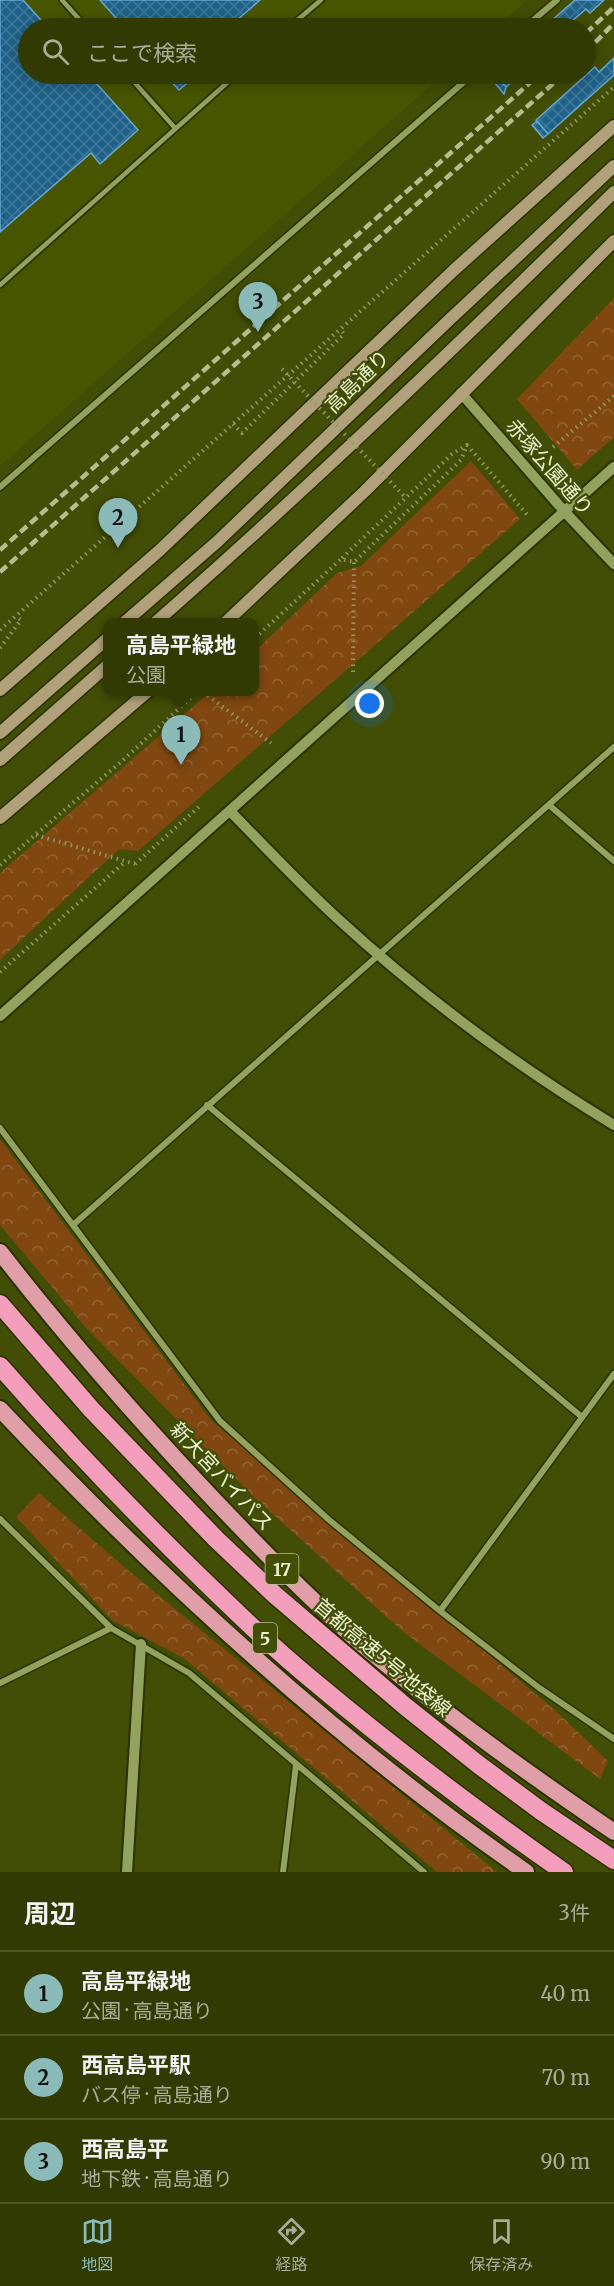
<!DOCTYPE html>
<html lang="ja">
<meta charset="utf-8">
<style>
body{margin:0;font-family:Merriweather,"Noto Sans JP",serif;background:#3d4513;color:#f1f3f6}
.you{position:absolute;left:370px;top:704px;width:21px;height:21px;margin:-15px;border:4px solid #fff;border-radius:50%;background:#1a73e8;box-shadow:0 0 0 9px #1a73e833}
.badge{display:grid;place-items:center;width:39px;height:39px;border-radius:50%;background:#8bbbb9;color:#111;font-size:20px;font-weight:700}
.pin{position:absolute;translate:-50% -50px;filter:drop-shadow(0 2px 3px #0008)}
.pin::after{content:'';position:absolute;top:32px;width:21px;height:18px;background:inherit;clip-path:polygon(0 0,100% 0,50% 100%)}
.popup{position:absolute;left:103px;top:618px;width:156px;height:78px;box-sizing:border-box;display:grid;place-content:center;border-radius:12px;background:#323a04;filter:drop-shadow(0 2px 4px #0005);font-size:20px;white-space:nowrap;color:#a8ad9a}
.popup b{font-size:22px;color:#f1f3f6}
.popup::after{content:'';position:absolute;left:50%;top:100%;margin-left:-12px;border:12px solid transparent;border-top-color:#323a04}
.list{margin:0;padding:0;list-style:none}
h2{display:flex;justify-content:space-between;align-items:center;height:78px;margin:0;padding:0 24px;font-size:26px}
h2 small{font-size:20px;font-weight:400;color:#a8ad9a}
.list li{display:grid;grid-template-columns:39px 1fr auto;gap:18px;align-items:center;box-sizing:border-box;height:84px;padding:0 24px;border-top:2px solid #4d5426}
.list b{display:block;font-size:22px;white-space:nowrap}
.list p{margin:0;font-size:20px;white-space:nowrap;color:#a8ad9a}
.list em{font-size:20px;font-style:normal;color:#a8ad9a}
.icon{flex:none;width:33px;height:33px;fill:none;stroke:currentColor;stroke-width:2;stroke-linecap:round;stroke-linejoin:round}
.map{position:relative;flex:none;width:614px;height:1872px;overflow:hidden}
.search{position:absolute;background:#323a04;box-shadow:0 3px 15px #0003;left:18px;right:18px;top:18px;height:66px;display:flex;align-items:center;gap:15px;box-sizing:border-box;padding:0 21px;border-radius:33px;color:#a8ad9a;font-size:22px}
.sheet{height:330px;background:#323a04}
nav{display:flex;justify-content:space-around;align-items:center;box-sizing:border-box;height:84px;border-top:2px solid #4d5426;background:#323a04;font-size:16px;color:#a8ad9a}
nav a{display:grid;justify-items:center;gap:3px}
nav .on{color:#8bbbb9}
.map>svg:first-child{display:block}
.built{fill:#485500}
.park{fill:url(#park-crowns)}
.building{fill:url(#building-cross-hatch);stroke:#68a8d2;stroke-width:1.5}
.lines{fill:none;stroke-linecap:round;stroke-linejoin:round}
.service-casing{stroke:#2a3200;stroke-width:8}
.minor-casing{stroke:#2a3200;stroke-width:9}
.tertiary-casing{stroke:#2a3200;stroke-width:14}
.secondary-casing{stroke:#2a3200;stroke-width:15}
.trunk-casing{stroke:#2a3200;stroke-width:20}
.motorway-casing{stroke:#2a3200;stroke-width:21}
.path{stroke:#8f9963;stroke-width:4;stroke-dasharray:1.5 4.5;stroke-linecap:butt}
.service{stroke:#94a260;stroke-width:4.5}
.minor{stroke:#94a260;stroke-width:6}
.tertiary{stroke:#94a260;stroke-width:10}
.secondary{stroke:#b0a17b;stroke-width:12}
.trunk{stroke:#e09fa8;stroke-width:16}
.motorway{stroke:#f39eba;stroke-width:18}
.rail{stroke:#b3bd8e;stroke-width:4.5;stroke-dasharray:9 4.5;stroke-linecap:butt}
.path-bridge{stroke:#8f9963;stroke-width:4;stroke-dasharray:1.5 4.5;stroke-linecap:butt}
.labels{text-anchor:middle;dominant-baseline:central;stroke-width:4.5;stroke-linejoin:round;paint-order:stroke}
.shield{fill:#424d05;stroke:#b8c194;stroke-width:1.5}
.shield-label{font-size:18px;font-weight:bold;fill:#eaf3d1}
.street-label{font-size:20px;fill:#eaf3d1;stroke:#424d05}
</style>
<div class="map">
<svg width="614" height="1872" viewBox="0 0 614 1872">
<defs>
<pattern id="park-crowns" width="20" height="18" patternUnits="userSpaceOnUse" patternTransform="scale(1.5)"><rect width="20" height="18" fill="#804810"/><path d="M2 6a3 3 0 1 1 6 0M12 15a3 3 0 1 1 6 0" fill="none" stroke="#926332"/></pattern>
<pattern id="building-cross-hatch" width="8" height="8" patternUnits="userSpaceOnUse" patternTransform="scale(1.5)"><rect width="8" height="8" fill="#1f6289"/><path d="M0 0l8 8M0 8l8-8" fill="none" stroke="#407999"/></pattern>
</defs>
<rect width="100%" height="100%" fill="#424d05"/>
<path class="built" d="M 0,0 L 527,0 L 495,28 L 28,28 L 28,74 L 444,74 L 0,466 Z"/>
<path class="park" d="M 614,298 L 614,437 L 577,470 L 517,399 Z
M 471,461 L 520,519 L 138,851 L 119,849 L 0,960 L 0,873 L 210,692 L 255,692 L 255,651 L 337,573 L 361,566 Z
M 0,1139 L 211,1420 L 558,1713 L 608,1761 L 600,1779 L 401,1630 L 255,1498 L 87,1329 L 0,1225 Z
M 39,1493 L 124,1567 L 497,1872 L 437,1872 L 185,1659 L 112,1620 L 16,1517 Z"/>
<path class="building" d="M 0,0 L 23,0 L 48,28 L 28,28 L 28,74 L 88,74 L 138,130 L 100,164 L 91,153 L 0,232 Z
M 100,0 L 260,0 L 228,28 L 125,28 Z
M 575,0 L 604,0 L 590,13 L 586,9 L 564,28 L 543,28 Z
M 614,58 L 614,75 L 548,134 L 536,120 L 595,67 L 599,72 Z
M 164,74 L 198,74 L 179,90 Z
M 492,74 L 506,87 L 504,94 L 489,76 Z
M 494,74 L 521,74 L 506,87 Z
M 537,121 L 548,134 L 543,138 L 532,125 Z"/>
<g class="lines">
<defs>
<path id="service" d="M 62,0 L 87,28
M 288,28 L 321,0
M 127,74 L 175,128
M 0,285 L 237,74"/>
<path id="minor" d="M 524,28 L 557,0
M 0,487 L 473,74
M 549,805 L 614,861
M 207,1105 L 582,1417
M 0,1128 L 220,1421 L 328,1519 L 440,1611 L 538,1687 L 614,1739
M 73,1225 L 614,747
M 0,1519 L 111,1628 L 189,1673 L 424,1872
M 440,1611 L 614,1374
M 0,1683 L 111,1628
M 283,1872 L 296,1765"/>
<path id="tertiary" d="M 461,393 L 564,511 L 614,564
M 230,811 C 265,847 300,884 337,918 C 422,996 515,1065 614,1125
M 0,1016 L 614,467
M 127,1872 L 141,1644"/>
<path id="secondary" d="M 125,622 L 218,541 L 448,321 L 614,166
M 156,622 C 313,484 464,339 614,192
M 226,622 L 365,491 L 614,241
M 0,690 L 160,550 L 454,270 L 614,126
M 0,733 L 108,638
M 0,760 L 108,665
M 0,818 L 147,692"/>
<path id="trunk" d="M 0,1252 C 63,1333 131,1411 201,1486 C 248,1536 297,1587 349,1633 C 432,1705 523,1770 614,1832
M 0,1409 C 160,1579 334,1739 526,1872"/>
<path id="motorway" d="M 0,1304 L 91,1409 L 216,1539 L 275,1595 L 406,1707 L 479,1765 L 541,1811 L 614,1860
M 0,1366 C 63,1438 128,1507 197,1574 C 234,1610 271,1646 311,1679 C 392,1747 477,1811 564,1872"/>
</defs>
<use href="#service" class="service-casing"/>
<use href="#minor" class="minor-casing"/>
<use href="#tertiary" class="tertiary-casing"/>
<use href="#secondary" class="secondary-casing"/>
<use href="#trunk" class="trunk-casing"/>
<use href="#motorway" class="motorway-casing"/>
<path class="path" d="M 233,424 L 242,433 L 344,334 L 340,329
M 553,447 L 614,396
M 342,558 L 452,454 L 467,445
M 0,630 L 614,87
M 255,638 L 341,559 L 354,562 L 461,460 L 467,445 L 529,517
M 0,648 L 21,620 L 16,616
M 353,672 L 354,562
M 203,692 L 271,743
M 36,835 L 135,864
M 135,864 L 201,805
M 0,865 L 122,761 L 197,692
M 0,972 L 126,861"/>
<use href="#service" class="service"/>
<use href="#minor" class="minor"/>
<use href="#tertiary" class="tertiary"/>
<use href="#secondary" class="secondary"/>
<use href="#trunk" class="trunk"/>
<use href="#motorway" class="motorway"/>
<path class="rail" d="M 586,33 L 614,7
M 586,52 L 614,23
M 0,550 L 540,74
M 0,572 L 564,74"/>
<path class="path-bridge" d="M 282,369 L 406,498"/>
</g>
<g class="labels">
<g class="shield">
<rect x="265.5" y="1554" width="33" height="30" rx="4.5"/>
<rect x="253" y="1623" width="24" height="30" rx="4.5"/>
</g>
<g class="shield-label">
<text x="282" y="1569">17</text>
<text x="265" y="1638">5</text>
</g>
<g class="street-label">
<text transform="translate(357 381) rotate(-44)">高島通り</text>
<text transform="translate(550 467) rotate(49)">赤塚公園通り</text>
<text transform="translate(222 1476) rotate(47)">新大宮バイパス</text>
<text transform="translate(383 1657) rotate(40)">首都高速5号池袋線</text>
</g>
</g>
</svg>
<div class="you"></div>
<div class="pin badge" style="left:181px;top:765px">1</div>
<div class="popup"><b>高島平緑地</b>公園</div>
<div class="pin badge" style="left:118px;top:548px">2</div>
<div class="pin badge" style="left:258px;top:332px">3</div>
<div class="search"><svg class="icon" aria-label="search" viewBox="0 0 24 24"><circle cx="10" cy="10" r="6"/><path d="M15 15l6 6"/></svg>ここで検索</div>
</div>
<section class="sheet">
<h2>周辺<small>3件</small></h2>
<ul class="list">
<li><span class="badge">1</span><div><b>高島平緑地</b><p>公園 · 高島通り</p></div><em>40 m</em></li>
<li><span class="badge">2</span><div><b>西高島平駅</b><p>バス停 · 高島通り</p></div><em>70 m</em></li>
<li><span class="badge">3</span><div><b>西高島平</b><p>地下鉄 · 高島通り</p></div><em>90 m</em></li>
</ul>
</section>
<nav>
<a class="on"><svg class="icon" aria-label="map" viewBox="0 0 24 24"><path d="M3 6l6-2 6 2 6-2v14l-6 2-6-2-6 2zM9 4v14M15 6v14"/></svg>地図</a>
<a><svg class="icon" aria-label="directions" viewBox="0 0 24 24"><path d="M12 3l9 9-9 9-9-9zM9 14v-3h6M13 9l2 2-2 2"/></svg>経路</a>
<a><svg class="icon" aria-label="saved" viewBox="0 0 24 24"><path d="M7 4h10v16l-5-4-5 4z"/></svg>保存済み</a>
</nav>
